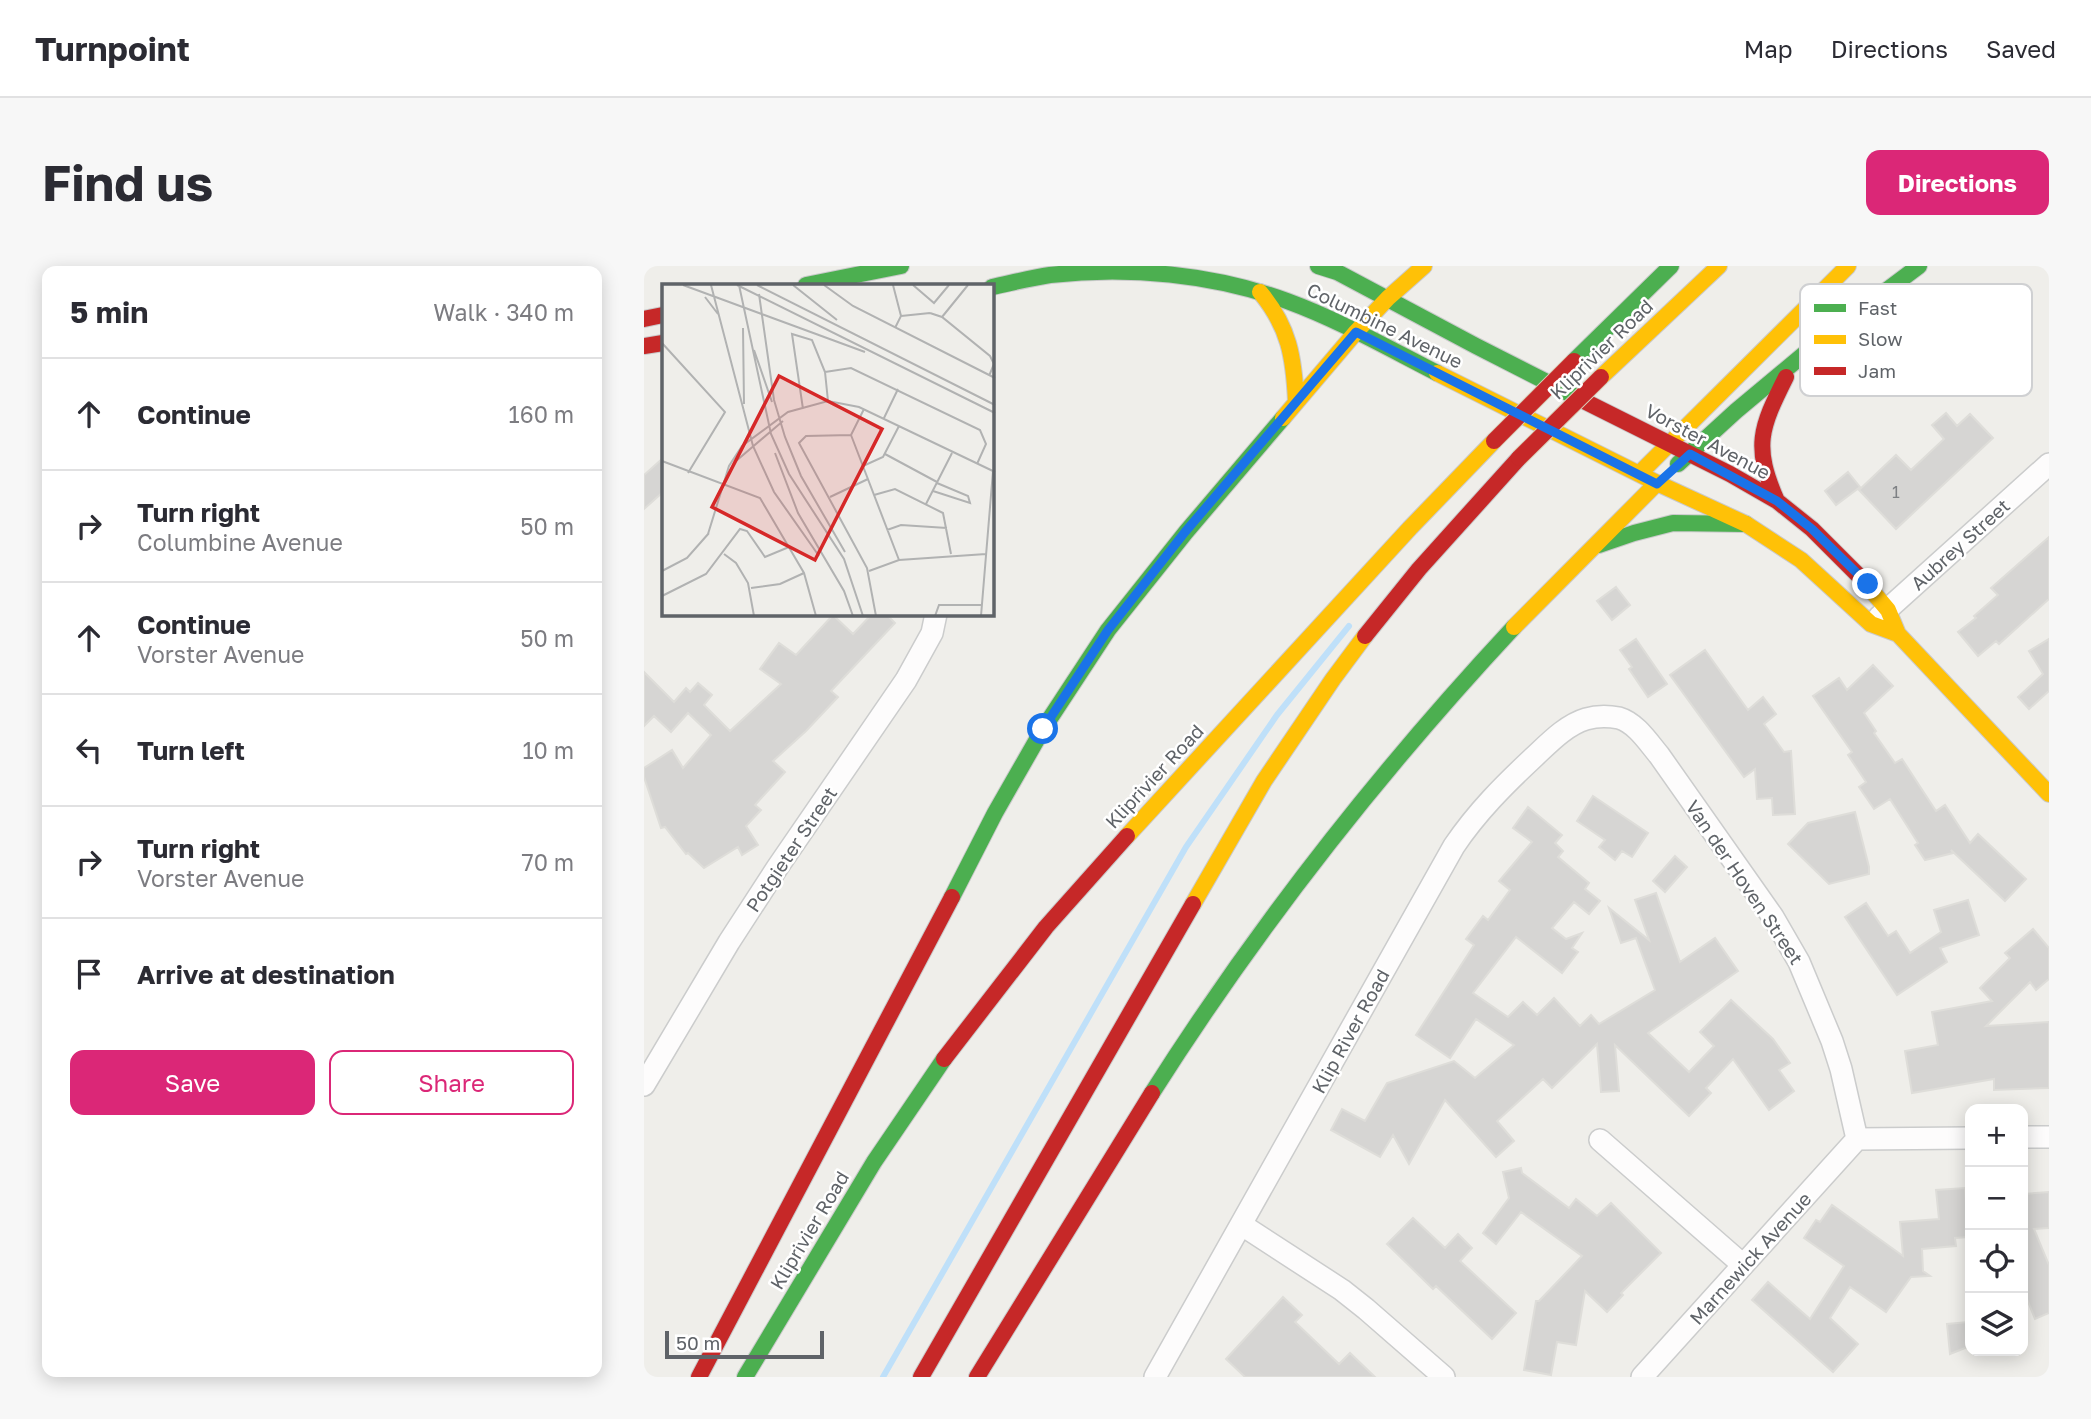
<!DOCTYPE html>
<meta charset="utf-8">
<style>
body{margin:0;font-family:"Golos Text",sans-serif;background:#f7f7f7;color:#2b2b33}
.controls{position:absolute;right:21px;bottom:21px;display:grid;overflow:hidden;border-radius:14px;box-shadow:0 4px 18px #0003}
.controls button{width:63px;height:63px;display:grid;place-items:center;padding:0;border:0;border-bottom:2px solid #e1e1e2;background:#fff;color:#2b2b33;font:35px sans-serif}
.scale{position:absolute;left:21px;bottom:18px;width:159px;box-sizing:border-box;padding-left:7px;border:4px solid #5f6368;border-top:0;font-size:19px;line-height:24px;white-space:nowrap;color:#5f6368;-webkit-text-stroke:5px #fff;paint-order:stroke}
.stop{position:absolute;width:21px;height:21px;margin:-16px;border:5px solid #1a73e8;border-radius:50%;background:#fff}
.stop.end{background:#1a73e8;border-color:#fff;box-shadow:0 2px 7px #0008}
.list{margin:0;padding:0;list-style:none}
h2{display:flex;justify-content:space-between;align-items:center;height:91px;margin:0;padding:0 28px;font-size:30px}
h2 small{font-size:23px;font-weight:400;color:#7c7c81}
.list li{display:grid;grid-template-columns:46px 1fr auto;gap:21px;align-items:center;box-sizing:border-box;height:112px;padding:0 28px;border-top:2px solid #e1e1e2}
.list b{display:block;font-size:26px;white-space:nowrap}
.list p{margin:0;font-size:23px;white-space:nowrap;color:#7c7c81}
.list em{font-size:23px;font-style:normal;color:#7c7c81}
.actions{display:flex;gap:14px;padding:21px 28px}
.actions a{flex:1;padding:16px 0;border:2px solid #db2777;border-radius:14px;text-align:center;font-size:24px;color:#db2777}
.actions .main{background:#db2777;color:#fff}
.icon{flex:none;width:38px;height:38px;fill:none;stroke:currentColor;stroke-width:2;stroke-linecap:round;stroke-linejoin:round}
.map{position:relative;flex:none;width:1405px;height:1111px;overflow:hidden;border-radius:14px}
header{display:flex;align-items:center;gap:42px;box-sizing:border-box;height:98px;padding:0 35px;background:#fff;border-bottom:2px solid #e1e1e2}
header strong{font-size:33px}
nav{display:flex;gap:38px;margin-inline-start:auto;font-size:24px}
.intro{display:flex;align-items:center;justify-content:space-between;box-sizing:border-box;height:168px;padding:0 42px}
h1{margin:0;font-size:49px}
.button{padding:18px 32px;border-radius:14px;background:#db2777;color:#fff;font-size:24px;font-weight:700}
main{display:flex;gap:42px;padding:0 42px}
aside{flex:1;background:#fff;border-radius:14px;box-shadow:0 4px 18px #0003}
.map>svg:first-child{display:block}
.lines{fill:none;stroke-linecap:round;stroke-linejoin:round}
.stream{stroke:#bfe0f9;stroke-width:6}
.building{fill:#d6d5d3;stroke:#deddd9;stroke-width:2}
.street-casing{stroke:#cbcccc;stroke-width:24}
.fast-casing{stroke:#cacacb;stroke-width:18}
.slow-casing{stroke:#cacacb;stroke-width:18}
.jam-casing{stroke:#cacacb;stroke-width:18}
.street{stroke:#fdfcfc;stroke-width:21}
.fast{stroke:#4caf50;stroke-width:16}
.slow{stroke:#ffc107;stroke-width:16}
.jam{stroke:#c62828;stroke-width:16}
.jam-bridge-casing{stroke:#d7ceb8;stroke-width:18;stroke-linecap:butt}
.jam-bridge{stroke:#c62828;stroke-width:16}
.route{stroke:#1a73e8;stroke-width:9}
.labels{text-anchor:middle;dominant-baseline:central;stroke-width:5;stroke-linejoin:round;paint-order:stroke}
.number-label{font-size:16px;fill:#7e8184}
.street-label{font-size:19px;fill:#5f6368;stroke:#fff}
.inset-road{fill:none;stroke:#b1b2b2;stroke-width:2}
.view{fill:#d62828;fill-opacity:0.15;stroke:#d62828;stroke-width:3.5}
.inset-edge{fill:none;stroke:#5f6368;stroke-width:3.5}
.key{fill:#fff;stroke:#cfd0d2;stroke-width:2}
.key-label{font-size:19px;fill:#5f6368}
</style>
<header>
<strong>Turnpoint</strong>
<nav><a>Map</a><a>Directions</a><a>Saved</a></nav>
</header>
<div class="intro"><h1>Find us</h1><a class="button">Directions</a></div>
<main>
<aside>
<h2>5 min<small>Walk · 340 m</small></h2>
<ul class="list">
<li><svg class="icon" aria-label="ahead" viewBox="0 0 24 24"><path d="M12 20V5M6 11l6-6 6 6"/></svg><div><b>Continue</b></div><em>160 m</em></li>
<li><svg class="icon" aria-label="right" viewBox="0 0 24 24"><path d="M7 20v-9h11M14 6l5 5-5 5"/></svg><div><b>Turn right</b><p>Columbine Avenue</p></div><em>50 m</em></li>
<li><svg class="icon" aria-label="ahead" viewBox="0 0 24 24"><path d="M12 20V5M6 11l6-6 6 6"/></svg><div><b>Continue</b><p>Vorster Avenue</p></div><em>50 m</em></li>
<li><svg class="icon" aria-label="left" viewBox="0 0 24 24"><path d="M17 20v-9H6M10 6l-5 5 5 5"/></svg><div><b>Turn left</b></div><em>10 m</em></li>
<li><svg class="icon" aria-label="right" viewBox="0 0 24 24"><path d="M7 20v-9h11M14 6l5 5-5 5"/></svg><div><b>Turn right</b><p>Vorster Avenue</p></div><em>70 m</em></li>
<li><svg class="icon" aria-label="arrive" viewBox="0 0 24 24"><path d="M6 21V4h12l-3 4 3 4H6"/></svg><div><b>Arrive at destination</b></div></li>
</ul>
<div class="actions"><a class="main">Save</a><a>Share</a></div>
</aside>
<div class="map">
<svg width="1405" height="1111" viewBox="0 0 1405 1111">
<rect width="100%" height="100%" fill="#efeeea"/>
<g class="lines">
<path class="stream" d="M 239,1111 L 542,581 L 633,449 L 705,360"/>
</g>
<path class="building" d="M 1302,147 L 1313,160 L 1326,148 L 1349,172 L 1252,263 L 1215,224 L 1252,189 L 1267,204 L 1300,173 L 1288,159 Z
M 19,192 L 19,226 L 0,243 L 0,209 Z
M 1204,206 L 1216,221 L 1192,239 L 1181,225 Z
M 1405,271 L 1405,333 L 1355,378 L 1352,375 L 1334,390 L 1314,366 L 1332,352 L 1330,350 L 1354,329 L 1347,322 Z
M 972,321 L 986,339 L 968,354 L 953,335 Z
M 228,348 L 242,348 L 251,357 L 187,425 L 194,431 L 162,465 L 129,495 L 141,506 L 111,539 L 117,544 L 102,560 L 114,579 L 98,589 L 94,581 L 60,602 L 44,587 L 42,588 L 21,561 L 17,562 L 0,511 L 0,502 L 28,484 L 39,502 L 67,469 L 44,447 L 27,466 L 10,450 L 0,460 L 0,406 L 30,436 L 42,422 L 46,426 L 54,417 L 68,429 L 60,439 L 86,465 L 137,418 L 116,403 L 135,377 L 152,389 L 189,349 L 209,368 Z
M 992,373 L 1023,418 L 1004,431 L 985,403 L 988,401 L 976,384 Z
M 1405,373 L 1405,425 L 1385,443 L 1374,431 L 1399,408 L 1385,385 Z
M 1061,384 L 1104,444 L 1119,431 L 1132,448 L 1120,458 L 1140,486 L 1147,485 L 1151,548 L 1129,549 L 1128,532 L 1113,533 L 1111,503 L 1100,511 L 1026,409 Z
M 1229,399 L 1249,420 L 1220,447 L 1232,465 L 1230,467 L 1251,497 L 1258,493 L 1292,545 L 1301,539 L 1326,577 L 1334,568 L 1382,613 L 1361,635 L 1307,584 L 1309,587 L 1281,594 L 1271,579 L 1274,577 L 1246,533 L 1230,543 L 1215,521 L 1222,516 L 1204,489 L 1208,486 L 1169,430 L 1195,412 L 1203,424 Z
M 949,530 L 1004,567 L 988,591 L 978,585 L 971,594 L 955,581 L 961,574 L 933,555 Z
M 884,541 L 918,569 L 911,577 L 919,585 L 914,591 L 945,617 L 941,623 L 956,635 L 945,648 L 930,636 L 908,662 L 922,673 L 938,667 L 928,682 L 934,686 L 918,707 L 872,671 L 829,727 L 864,751 L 879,736 L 893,749 L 910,732 L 936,760 L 947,749 L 955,758 L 1011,724 L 992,672 L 977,677 L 965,642 L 1005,674 L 991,634 L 1012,627 L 1036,696 L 1071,672 L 1094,705 L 1004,767 L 1045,806 L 1070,780 L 1056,766 L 1087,734 L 1129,773 L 1146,797 L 1135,804 L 1150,825 L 1125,844 L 1089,793 L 1062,822 L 1067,827 L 1045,850 L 971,779 L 975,825 L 957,826 L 953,778 L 908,822 L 899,813 L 853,855 L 870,875 L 852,891 L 801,834 L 765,898 L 749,869 L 736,891 L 687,864 L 698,843 L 721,855 L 743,817 L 810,795 L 831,812 L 870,779 L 832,753 L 806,792 L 772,769 L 830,679 L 822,673 L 839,650 L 844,654 L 866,624 L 855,615 L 888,576 L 869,562 Z
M 1211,546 L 1225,601 L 1225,608 L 1185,618 L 1144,578 L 1164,557 Z
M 1031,590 L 1043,601 L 1021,626 L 1009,615 Z
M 1324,634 L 1335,669 L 1296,682 L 1303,696 L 1253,729 L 1201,651 L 1222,637 L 1244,670 L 1252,665 L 1266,687 L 1297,666 L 1290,644 Z
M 1389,663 L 1405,682 L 1405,713 L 1392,724 L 1386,716 L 1342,760 L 1405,756 L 1405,822 L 1350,824 L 1350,813 L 1268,827 L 1261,785 L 1294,779 L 1288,746 L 1348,735 L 1336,722 L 1366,692 L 1361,687 Z
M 877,902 L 878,907 L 925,942 L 932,933 L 953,950 L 967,937 L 1017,987 L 977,1027 L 979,1029 L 963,1046 L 941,1025 L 932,1079 L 913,1076 L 907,1109 L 880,1104 L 892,1035 L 895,1035 L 938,990 L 877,946 L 852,978 L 839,967 L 865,932 L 859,906 Z
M 1321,922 L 1324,971 L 1311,972 L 1312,980 L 1278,983 L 1279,1005 L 1286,1010 L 1267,1011 L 1242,1046 L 1206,1021 L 1186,1052 L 1214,1078 L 1189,1106 L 1108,1034 L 1124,1016 L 1166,1053 L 1200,1000 L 1160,972 L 1172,954 L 1176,956 L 1188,939 L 1259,990 L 1256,956 L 1295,953 L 1292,924 Z
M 1405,926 L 1405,962 L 1390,963 L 1405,999 L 1405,1047 L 1391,1053 L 1379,1023 L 1379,928 Z
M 769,952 L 801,982 L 814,968 L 828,982 L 816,995 L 872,1047 L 848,1073 L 792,1020 L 789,1023 L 743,978 Z
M 639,1031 L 658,1049 L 651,1056 L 695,1098 L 706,1087 L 731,1111 L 601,1111 L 582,1093 Z
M 1324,1056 L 1326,1080 L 1306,1088 L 1303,1058 Z"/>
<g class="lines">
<defs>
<path id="street" d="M 1235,351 L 1405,198
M 0,819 L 85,676 L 133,602 L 262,414 L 288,367 L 292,348
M 1379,871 L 1405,871
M 1213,873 L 1326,872
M 956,874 L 1099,999
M 598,959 L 698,1024 L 722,1043 L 800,1111
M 511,1111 L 810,580 C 833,546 860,519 890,491 C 905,477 922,459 942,453 C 952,450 965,450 975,452 C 992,457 1004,476 1015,489 L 1129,651 L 1155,696 L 1188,775 L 1197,803 L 1213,873
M 998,1111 L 1213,873"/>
<path id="fast" d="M 674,0 L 693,6 L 832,80 L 938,134
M 162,19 L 257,0
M 348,21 C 367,17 386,12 406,9 C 484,0 569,8 643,35 C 695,54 744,82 793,107
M 930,95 L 1027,0
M 1034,198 L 1092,145 L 1183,69 L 1275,0
M 955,279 L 990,267 L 1029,257 L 1102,258
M 308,631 L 351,547 L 399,463 L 464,364 L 542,266 L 639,152
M 508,827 C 614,660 735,506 870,361
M 101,1111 L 230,896 L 300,793"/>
<path id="slow" d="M 616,26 C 645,61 650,91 652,136
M 712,66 L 744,32 L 780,0
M 793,107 L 1013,217 L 1102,258 L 1157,294 L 1227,358 L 1254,368
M 957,111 L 1075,0
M 639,152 L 712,66
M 995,208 L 1204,0
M 1217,312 L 1244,344 L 1254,368 L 1405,528
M 870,361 L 1013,217
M 483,570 L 766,262 L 850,175
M 549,638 L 620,515 L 689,413 L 721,370"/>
<path id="jam" d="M 0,53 L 19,49
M 0,80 L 19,77
M 938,134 L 1086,208 L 1133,235 L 1168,263 L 1217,312
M 1133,235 C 1109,180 1116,163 1142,111
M 721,370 L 775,303 L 875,192
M 300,793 L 402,661 L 483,570
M 55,1111 L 308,631
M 277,1111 L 549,638
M 333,1111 L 508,827"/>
</defs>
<use href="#street" class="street-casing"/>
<use href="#fast" class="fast-casing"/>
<use href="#slow" class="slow-casing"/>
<use href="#jam" class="jam-casing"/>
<use href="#street" class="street"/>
<use href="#fast" class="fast"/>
<use href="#slow" class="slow"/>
<use href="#jam" class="jam"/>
<defs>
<path id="jam-bridge" d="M 850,175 L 930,95
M 875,192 L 957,111"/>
</defs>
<use href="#jam-bridge" class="jam-bridge-casing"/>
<use href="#jam-bridge" class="jam-bridge"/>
</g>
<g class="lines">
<path class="route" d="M 399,463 L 464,364 L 541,266 L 712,66 L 1013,218 L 1046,188 L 1133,235 L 1168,263 L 1224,318"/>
</g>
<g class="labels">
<g class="number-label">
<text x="1252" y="226">1</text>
</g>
<g class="street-label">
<text transform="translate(741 59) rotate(26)">Columbine Avenue</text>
<text transform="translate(957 83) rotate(-44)">Kliprivier Road</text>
<text transform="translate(1064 175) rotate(28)">Vorster Avenue</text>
<text transform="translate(1316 278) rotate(-42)">Aubrey Street</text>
<text transform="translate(510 510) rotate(-47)">Kliprivier Road</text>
<text transform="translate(147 583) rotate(-56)">Potgieter Street</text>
<text transform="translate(1101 616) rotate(56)">Van der Hoven Street</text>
<text transform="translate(706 765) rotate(-61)">Klip River Road</text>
<text transform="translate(165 964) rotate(-59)">Kliprivier Road</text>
<text transform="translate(1106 992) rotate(-48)">Marnewick Avenue</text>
</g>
</g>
<g transform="translate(18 18)">
<rect width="332" height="332" fill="#efeeea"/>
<path class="inset-road" d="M 21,1 L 203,68M 49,1 L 91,162 L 112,208 L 157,272M 75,1 L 333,129M 77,1 L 109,150 L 127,190 L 182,275 L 201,332M 95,1 L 333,121M 131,1 L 175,36M 162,1 L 191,22 L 333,94M 231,1 L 239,32 L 233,44M 251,1 L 272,19 L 287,1M 97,10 L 112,116 L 123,153 L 139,192 L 183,268M 43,13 L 56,30M 268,29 L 280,33 L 328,72 L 332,80 L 327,92M 239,32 L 268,29M 280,33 L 306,1M 81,44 L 82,120M 0,59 L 63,128 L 26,189M 92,66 L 110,118M 163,88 L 189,84 L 318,146 L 324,160 L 315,180M 141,125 L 130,50 L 150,56 L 163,88 L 166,117M 222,134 L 236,105M 189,151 L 144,152 L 137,159 L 205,284 L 214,332M 189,151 L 237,276M 189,151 L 202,125M 113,169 L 136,229 L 182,307 L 191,332M 223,170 L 275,198M 0,177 L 98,214 L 142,289 L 154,332M 74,177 L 121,137M 201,182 L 221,173 L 237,142M 271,207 L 308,219 L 306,212 L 275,199M 212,211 L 233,205 L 281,229 L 289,270M 168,213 L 206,195M 264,220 L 290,169M 225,246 L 239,241 L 285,244M 46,250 L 67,182 L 80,162 L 126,128 L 166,117 L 197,123 L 333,188M 62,270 L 74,279 L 86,299 L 92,332M 0,287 L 25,274 L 47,249M 207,287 L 237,276 L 324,270M 89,304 L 118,300 L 142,289M 0,312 L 44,290 L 78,245 L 85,247 L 103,273 L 127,263M 273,332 L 277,321 L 320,321M 319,332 L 331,187"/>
<path class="view" d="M 117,92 L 220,145 L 153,276 L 50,223 Z"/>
<rect width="332" height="332" class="inset-edge"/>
</g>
<rect x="1156" y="18" width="232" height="112" rx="10" class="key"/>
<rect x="1170" y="38" width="32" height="8" fill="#4caf50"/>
<rect x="1170" y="69" width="32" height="9" fill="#ffc107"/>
<rect x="1170" y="101" width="32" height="8" fill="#c62828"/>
<g class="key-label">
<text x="1214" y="49">Fast</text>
<text x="1214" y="80">Slow</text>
<text x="1214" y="112">Jam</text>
</g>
</svg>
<div class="controls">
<button>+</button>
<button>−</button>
<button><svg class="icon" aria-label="locate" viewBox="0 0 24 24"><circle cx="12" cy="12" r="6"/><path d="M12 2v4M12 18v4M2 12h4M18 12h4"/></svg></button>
<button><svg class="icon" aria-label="layers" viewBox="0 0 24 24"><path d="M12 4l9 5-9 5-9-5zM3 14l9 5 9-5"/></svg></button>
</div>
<div class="scale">50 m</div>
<div class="stop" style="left:399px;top:463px"></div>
<div class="stop end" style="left:1224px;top:318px"></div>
</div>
</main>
